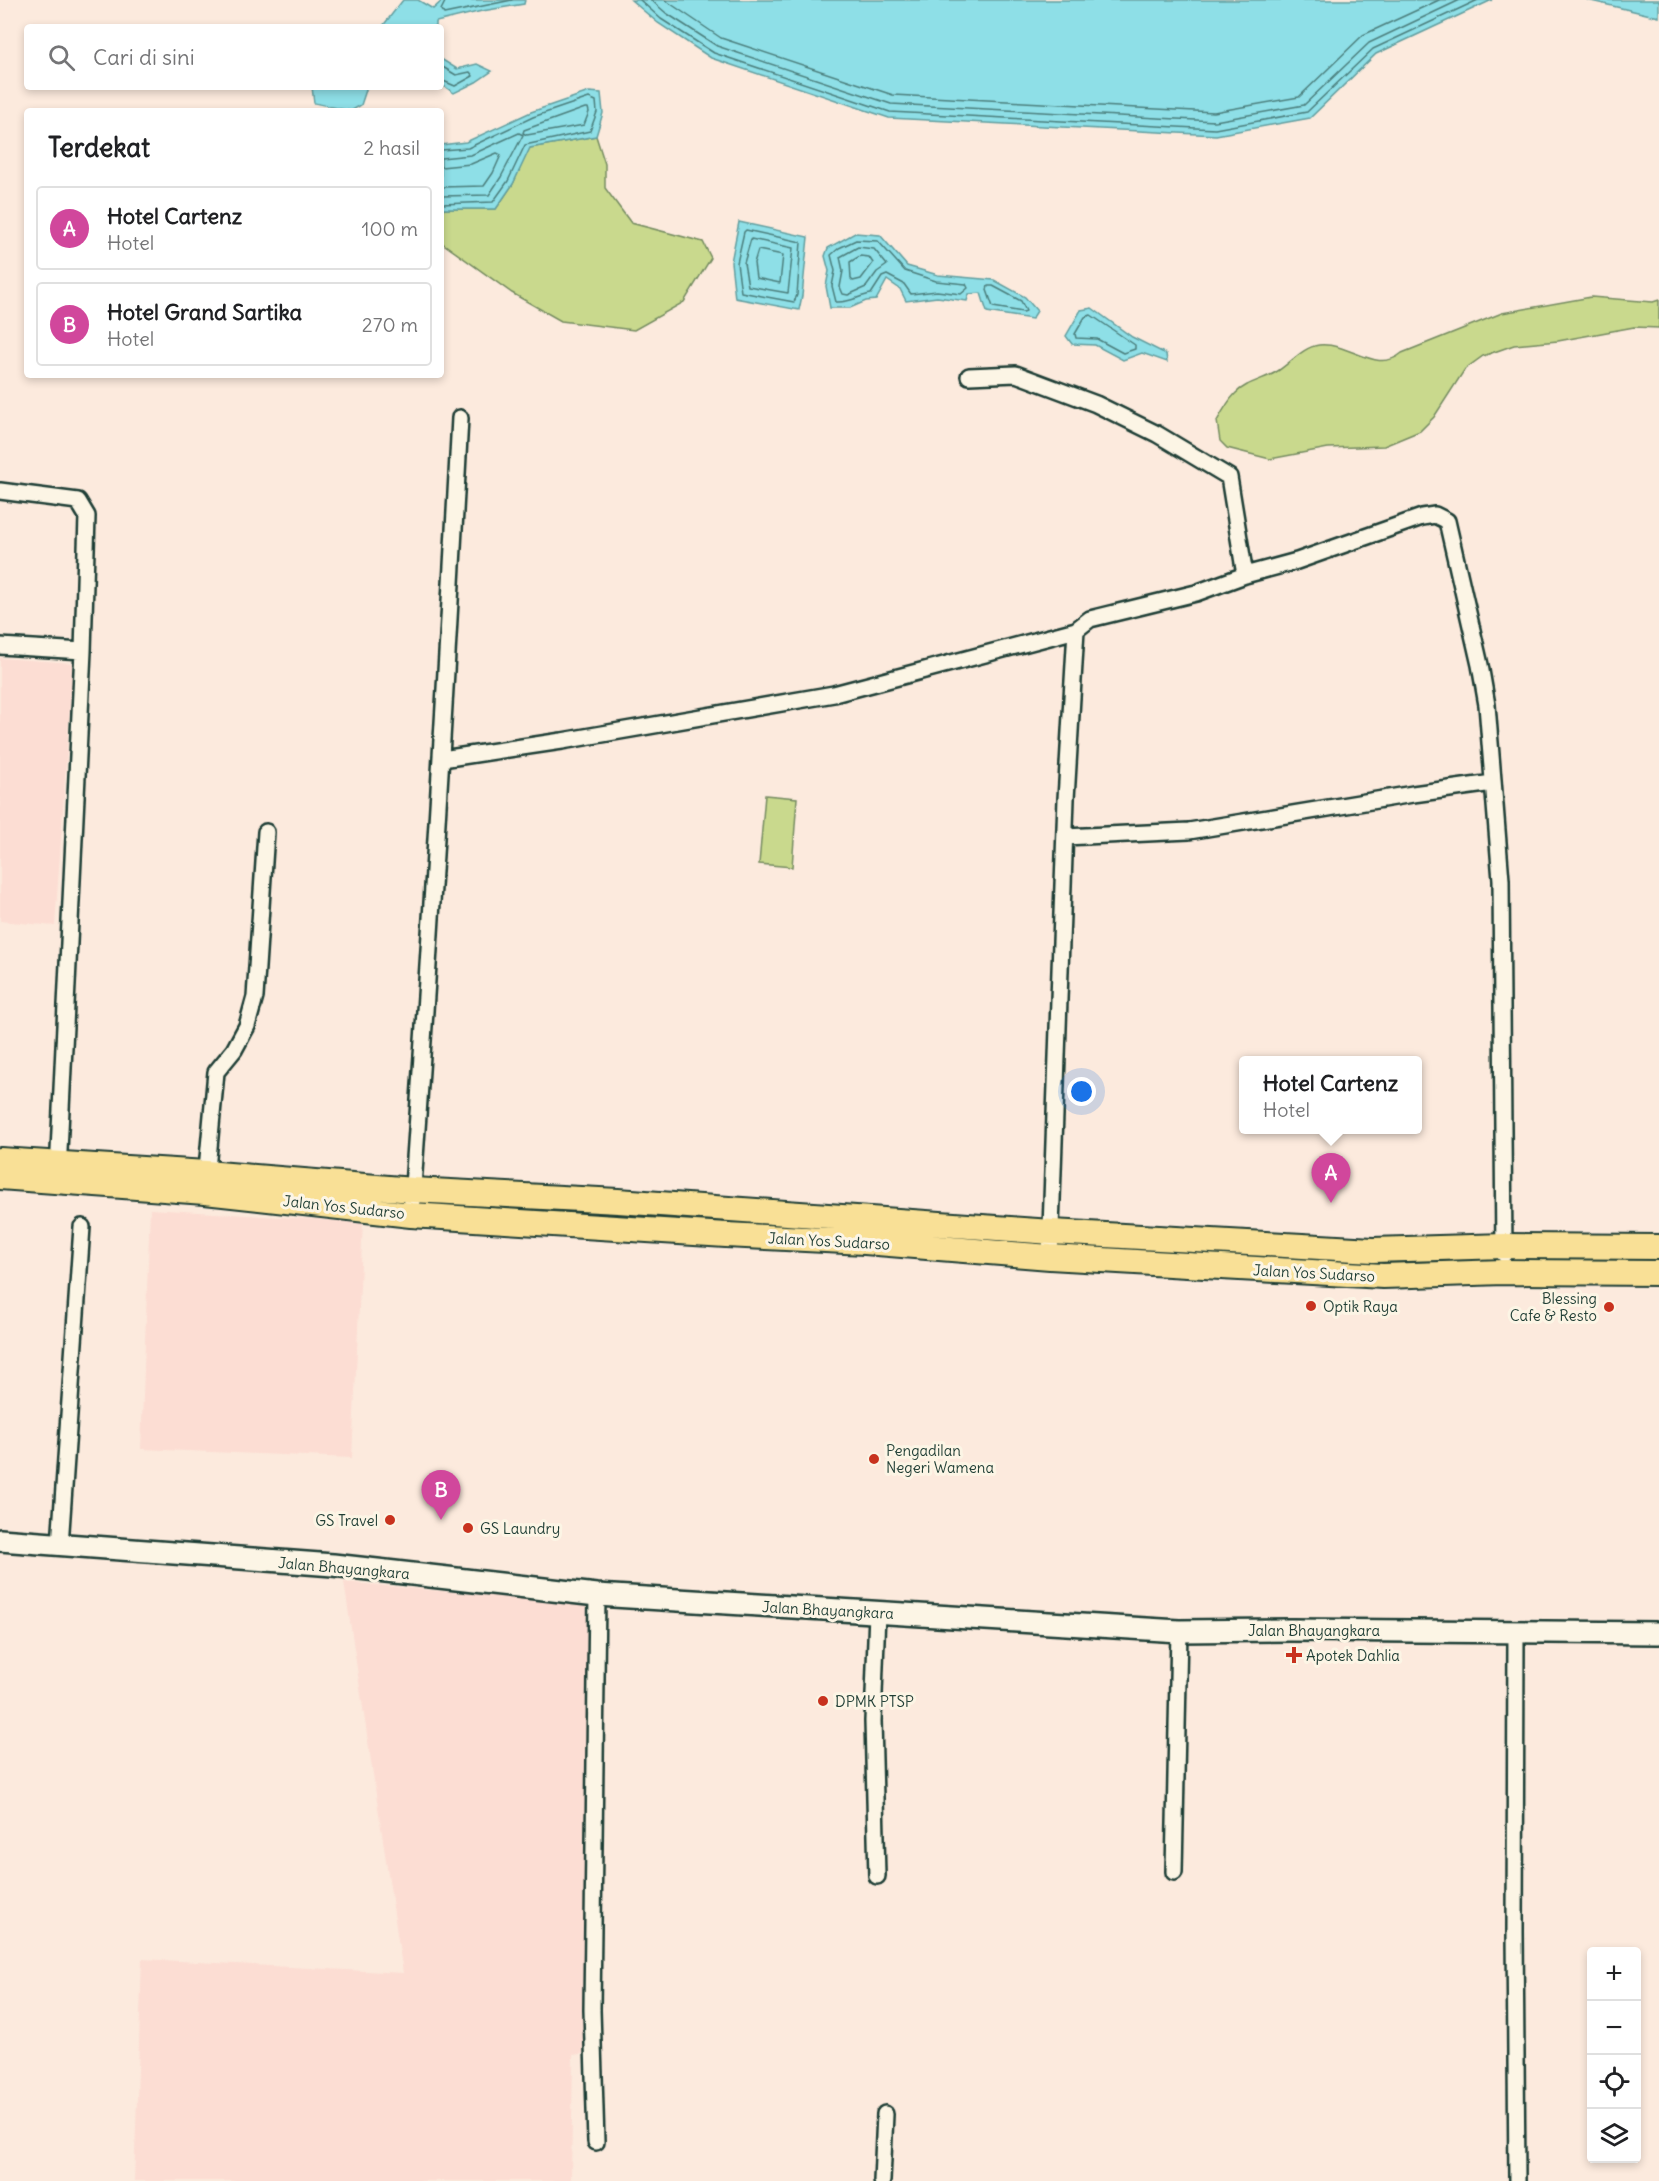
<!DOCTYPE html>
<html lang="id">
<meta charset="utf-8">
<style>
body{margin:0;font-family:Delius,sans-serif;background:#f2f2f2;color:#202124}
.controls{position:absolute;right:18px;bottom:18px;display:grid;overflow:hidden;border-radius:6px;box-shadow:0 3px 9px #0003}
.controls button{width:54px;height:54px;display:grid;place-items:center;padding:0;border:0;border-bottom:2px solid #e0e0e0;background:#fff;color:#202124;font:30px sans-serif}
.you{position:absolute;left:1082px;top:1092px;width:21px;height:21px;margin:-15px;border:4px solid #fff;border-radius:50%;background:#1a73e8;box-shadow:0 0 0 9px #1a73e833}
.badge{display:grid;place-items:center;width:39px;height:39px;border-radius:50%;background:#ea580c;color:#fff;font-size:20px;font-weight:700}
.pin{position:absolute;translate:-50% -50px;filter:drop-shadow(0 2px 3px #0008)}
.pin::after{content:'';position:absolute;top:32px;width:21px;height:18px;background:inherit;clip-path:polygon(0 0,100% 0,50% 100%)}
.popup{position:absolute;left:1239px;top:1056px;width:183px;height:78px;box-sizing:border-box;display:grid;place-content:center;border-radius:6px;background:#fff;filter:drop-shadow(0 2px 4px #0005);font-size:20px;white-space:nowrap;color:#757577}
.popup b{font-size:22px;color:#202124}
.popup::after{content:'';position:absolute;left:50%;top:100%;margin-left:-12px;border:12px solid transparent;border-top-color:#fff}
.list{margin:0;padding:0;list-style:none}
h2{display:flex;justify-content:space-between;align-items:center;height:78px;margin:0;padding:0 24px;font-size:26px}
h2 small{font-size:20px;font-weight:400;color:#757577}
.list li{display:grid;grid-template-columns:39px 1fr auto;gap:18px;align-items:center;box-sizing:border-box;height:84px;margin:0 12px 12px;padding:0 12px;border:2px solid #e0e0e0;border-radius:6px}
.list b{display:block;font-size:22px;white-space:nowrap}
.list p{margin:0;font-size:20px;white-space:nowrap;color:#757577}
.list em{font-size:20px;font-style:normal;color:#757577}
.icon{flex:none;width:33px;height:33px;fill:none;stroke:currentColor;stroke-width:2;stroke-linecap:round;stroke-linejoin:round}
.map{position:relative;flex:none;width:1659px;height:2181px;overflow:hidden}
.search{position:absolute;background:#fff;box-shadow:0 3px 9px #0003;left:24px;top:24px;width:420px;height:66px;display:flex;align-items:center;gap:15px;box-sizing:border-box;padding:0 21px;border-radius:6px;color:#757577;font-size:22px}
.panel{position:absolute;background:#fff;box-shadow:0 3px 9px #0003;left:24px;top:108px;width:420px;height:270px;border-radius:6px}
.map>svg:first-child{display:block}
.built{fill:#fcddd3}
.green{fill:#c9d98d;stroke:#748b60;stroke-width:1.5}
.water{fill:#8edfe7;stroke:#629e9f;stroke-width:1.5}
.lines{fill:none;stroke-linecap:round;stroke-linejoin:round}
.shore{stroke:#4b7e7c;stroke-width:1.5}
.minor-casing{stroke:#1f3d34;stroke-width:20}
.secondary-casing{stroke:#1f3d34;stroke-width:26}
.trunk-casing{stroke:#1f3d34;stroke-width:28}
.minor{stroke:#fcf5e5;stroke-width:15}
.secondary{stroke:#fcf5e5;stroke-width:21}
.trunk{stroke:#f9e096;stroke-width:24}
.poi-dot{fill:#c8321e;stroke:#fcf5e5;stroke-width:2}
.labels{text-anchor:middle;dominant-baseline:central;stroke-width:6;stroke-linejoin:round;paint-order:stroke}
.street-label{font-size:15px;fill:#1f3d34;stroke:#fcf5e5}
.poi-label{font-size:15px;fill:#1f3d34;stroke:#fcf5e5;text-anchor:start}
</style>
<div class="map">
<svg width="1659" height="2181" viewBox="0 0 1659 2181">
<rect width="100%" height="100%" fill="#fceadd"/>
<filter id="ink" filterUnits="userSpaceOnUse"><feTurbulence type="fractalNoise" baseFrequency=".0167" numOctaves="2"/><feDisplacementMap in="SourceGraphic" scale="12" xChannelSelector="R" yChannelSelector="G"/><feConvolveMatrix kernelMatrix="1 2 1 2 8 2 1 2 1" color-interpolation-filters="sRGB"/></filter>
<g filter="url(#ink)">
<path class="built" d="M 0,658 L 73,663 L 55,926 L 0,921 Z
M 150,1209 L 363,1222 L 352,1458 L 141,1449 Z
M 344,1582 L 591,1605 L 587,2053 L 573,2055 L 571,2181 L 134,2181 L 142,1959 L 403,1973 Z"/>
<path class="green" d="M 596,136 L 605,164 L 605,188 L 631,223 L 703,242 L 711,258 L 684,302 L 634,330 L 561,321 L 512,293 L 441,242 L 441,209 L 496,209 L 513,184 L 529,148 Z
M 1591,297 L 1653,302 L 1659,300 L 1659,328 L 1634,327 L 1558,341 L 1514,345 L 1483,356 L 1465,369 L 1434,417 L 1420,431 L 1384,446 L 1328,448 L 1270,459 L 1227,448 L 1220,441 L 1217,421 C 1222,412 1228,401 1235,394 C 1246,382 1263,380 1276,372 C 1290,364 1302,347 1319,345 C 1351,342 1376,375 1402,353 L 1502,313 Z
M 765,795 L 797,798 L 792,867 L 759,864 Z"/>
<path class="water" d="M 403,0 L 418,0 L 433,9 L 443,0 L 525,0 L 524,4 L 482,11 L 436,22 L 436,27 L 382,27 Z
M 631,0 L 1492,0 L 1376,54 L 1310,118 L 1216,135 L 889,118 L 711,58 L 658,23 Z
M 1587,0 L 1659,0 L 1659,17 Z
M 441,59 L 457,69 L 477,64 L 492,71 L 476,82 L 454,93 L 441,84 Z
M 312,87 L 367,87 L 361,105 L 351,111 L 314,103 Z
M 589,92 L 601,93 L 603,113 L 596,136 L 530,148 L 513,184 L 496,209 L 441,209 L 441,145 L 466,142 L 531,112 Z
M 739,222 L 808,237 L 802,296 L 799,310 L 735,298 L 731,262 Z
M 855,233 L 880,235 L 907,266 L 938,275 L 994,280 L 1025,297 L 1037,311 L 1032,319 L 987,312 L 981,293 L 969,294 L 967,301 L 937,297 L 906,301 L 900,289 L 887,280 L 876,300 L 866,301 L 850,308 L 830,308 L 826,286 L 829,271 L 825,256 L 828,248 Z
M 1092,308 L 1132,337 L 1166,354 L 1167,362 L 1142,353 L 1123,360 L 1095,345 L 1072,344 L 1066,336 L 1081,310 Z"/>
<g class="lines">
<path class="shore" d="M 446,0 L 441,10 L 444,14 L 512,0
M 640,0 L 661,19 L 714,53 L 890,112 L 1215,129 L 1307,112 L 1373,49 L 1478,0
M 651,0 L 666,13 L 717,46 L 891,104 L 1215,121 L 1304,105 L 1369,43 L 1460,0
M 665,0 L 721,38 L 893,95 L 1214,112 L 1299,97 L 1363,35 L 1439,0
M 441,66 L 456,75 L 470,72 L 473,76 L 455,86 L 441,80
M 585,108 L 588,108 L 589,112 L 584,125 L 527,135 L 523,133 L 524,130 Z
M 441,150 L 468,148 L 533,117 L 589,98 L 596,101 L 597,112 L 590,131 L 525,145 L 508,181 L 493,202 L 441,204
M 441,158 L 471,155 L 519,133 L 523,135 L 501,177 L 489,195 L 441,196
M 441,167 L 471,164 L 497,153 L 501,155 L 493,173 L 484,186 L 441,187
M 746,230 L 801,242 L 797,295 L 794,302 L 741,292 L 737,263 L 744,232 Z
M 751,239 L 793,248 L 788,293 L 748,286 L 744,263 Z
M 856,240 L 878,241 L 905,271 L 936,281 L 966,284 L 968,288 L 961,294 L 937,291 L 911,294 L 904,284 L 887,275 L 882,277 L 871,294 C 858,296 850,303 836,302 L 832,286 L 835,271 L 831,255 L 839,248 Z
M 858,247 L 874,249 L 887,265 L 877,272 L 866,287 L 848,295 L 843,294 L 840,287 L 843,271 L 840,257 Z
M 758,250 L 783,255 L 780,283 L 756,278 L 754,263 Z
M 860,256 L 869,257 L 873,263 L 861,279 L 853,281 L 851,279 L 850,262 Z
M 988,286 L 993,286 L 1021,301 L 1026,311 L 1023,312 L 993,307 L 987,290 Z
M 1091,315 L 1135,345 L 1135,349 L 1123,353 L 1097,339 L 1076,338 L 1075,334 L 1085,317 Z"/>
<defs>
<path id="minor" d="M 969,376 L 1016,374 L 1096,404 L 1157,434 L 1229,477 L 1245,575
M 0,491 L 78,501 L 87,516 L 83,651 L 58,1172
M 0,646 L 83,651
M 442,759 L 562,741 L 834,694 L 1076,630 L 1090,619 L 1196,593 L 1245,575 L 1297,561 L 1422,517 L 1435,515 L 1447,521 L 1480,665 L 1487,705 L 1501,880 L 1504,1254
M 1065,837 L 1189,831 L 1413,794 L 1493,783
M 206,1180 L 216,1072 L 234,1050 L 247,1026 L 255,997 L 266,832
M 411,1215 C 430,949 446,684 460,418
M 1050,1257 L 1066,799 L 1076,630
M 60,1545 L 82,1227
M 1516,1631 L 1515,1932 L 1517,2181
M 1174,1872 L 1179,1631
M 877,1876 L 873,1721 L 877,1612
M 596,2142 L 592,2010 L 597,1595
M 882,2181 L 885,2114"/>
<path id="secondary" d="M 0,1540 L 333,1565 L 597,1595 L 1179,1631 L 1291,1630 L 1659,1633"/>
<path id="trunk" d="M 0,1160 L 206,1173 L 413,1190 L 618,1201 L 1052,1232 L 1373,1250 L 1505,1246 L 1659,1247
M 0,1177 L 205,1192 L 411,1215 L 726,1235 L 865,1242 L 1050,1257 L 1204,1266 L 1383,1276 L 1503,1272 L 1659,1273"/>
</defs>
<use href="#minor" class="minor-casing"/>
<use href="#secondary" class="secondary-casing"/>
<use href="#trunk" class="trunk-casing"/>
<use href="#minor" class="minor"/>
<use href="#secondary" class="secondary"/>
<use href="#trunk" class="trunk"/>
</g>
</g>
<g class="poi-dot">
<circle cx="1311" cy="1306" r="6"/>
<circle cx="1609" cy="1307" r="6"/>
<circle cx="874" cy="1459" r="6"/>
<circle cx="390" cy="1520" r="6"/>
<circle cx="468" cy="1528" r="6"/>
<path d="M1291 1646h6v6h6v6h-6v6h-6v-6h-6v-6h6z"/>
<circle cx="823" cy="1701" r="6"/>
</g>
<g class="labels">
<g class="street-label">
<text transform="translate(344 1207) rotate(6)">Jalan Yos Sudarso</text>
<text transform="translate(829 1241) rotate(3)">Jalan Yos Sudarso</text>
<text transform="translate(1314 1273) rotate(3)">Jalan Yos Sudarso</text>
<text transform="translate(344 1568) rotate(5)">Jalan Bhayangkara</text>
<text transform="translate(828 1610) rotate(3)">Jalan Bhayangkara</text>
<text x="1314" y="1630">Jalan Bhayangkara</text>
</g>
<g class="poi-label">
<text x="1597" y="1298" text-anchor="end">Blessing<tspan x="1597" dy="17">Cafe &amp; Resto</tspan></text>
<text x="1323" y="1306">Optik Raya</text>
<text x="886" y="1450">Pengadilan<tspan x="886" dy="17">Negeri Wamena</tspan></text>
<text x="378" y="1520" text-anchor="end">GS Travel</text>
<text x="480" y="1528">GS Laundry</text>
<text x="1306" y="1655">Apotek Dahlia</text>
<text x="835" y="1701">DPMK PTSP</text>
</g>
</g>
</svg>
<div class="controls">
<button>+</button>
<button>−</button>
<button><svg class="icon" aria-label="locate" viewBox="0 0 24 24"><circle cx="12" cy="12" r="6"/><path d="M12 2v4M12 18v4M2 12h4M18 12h4"/></svg></button>
<button><svg class="icon" aria-label="layers" viewBox="0 0 24 24"><path d="M12 4l9 5-9 5-9-5zM3 14l9 5 9-5"/></svg></button>
</div>
<div class="you"></div>
<div class="pin badge" style="left:1331px;top:1203px;background:#d1479c">A</div>
<div class="popup"><b>Hotel Cartenz</b>Hotel</div>
<div class="pin badge" style="left:441px;top:1520px;background:#d1479c">B</div>
<div class="search"><svg class="icon" aria-label="search" viewBox="0 0 24 24"><circle cx="10" cy="10" r="6"/><path d="M15 15l6 6"/></svg>Cari di sini</div>
<section class="panel">
<h2>Terdekat<small>2 hasil</small></h2>
<ul class="list">
<li><span class="badge" style="background:#d1479c">A</span><div><b>Hotel Cartenz</b><p>Hotel</p></div><em>100 m</em></li>
<li><span class="badge" style="background:#d1479c">B</span><div><b>Hotel Grand Sartika</b><p>Hotel</p></div><em>270 m</em></li>
</ul>
</section>
</div>
